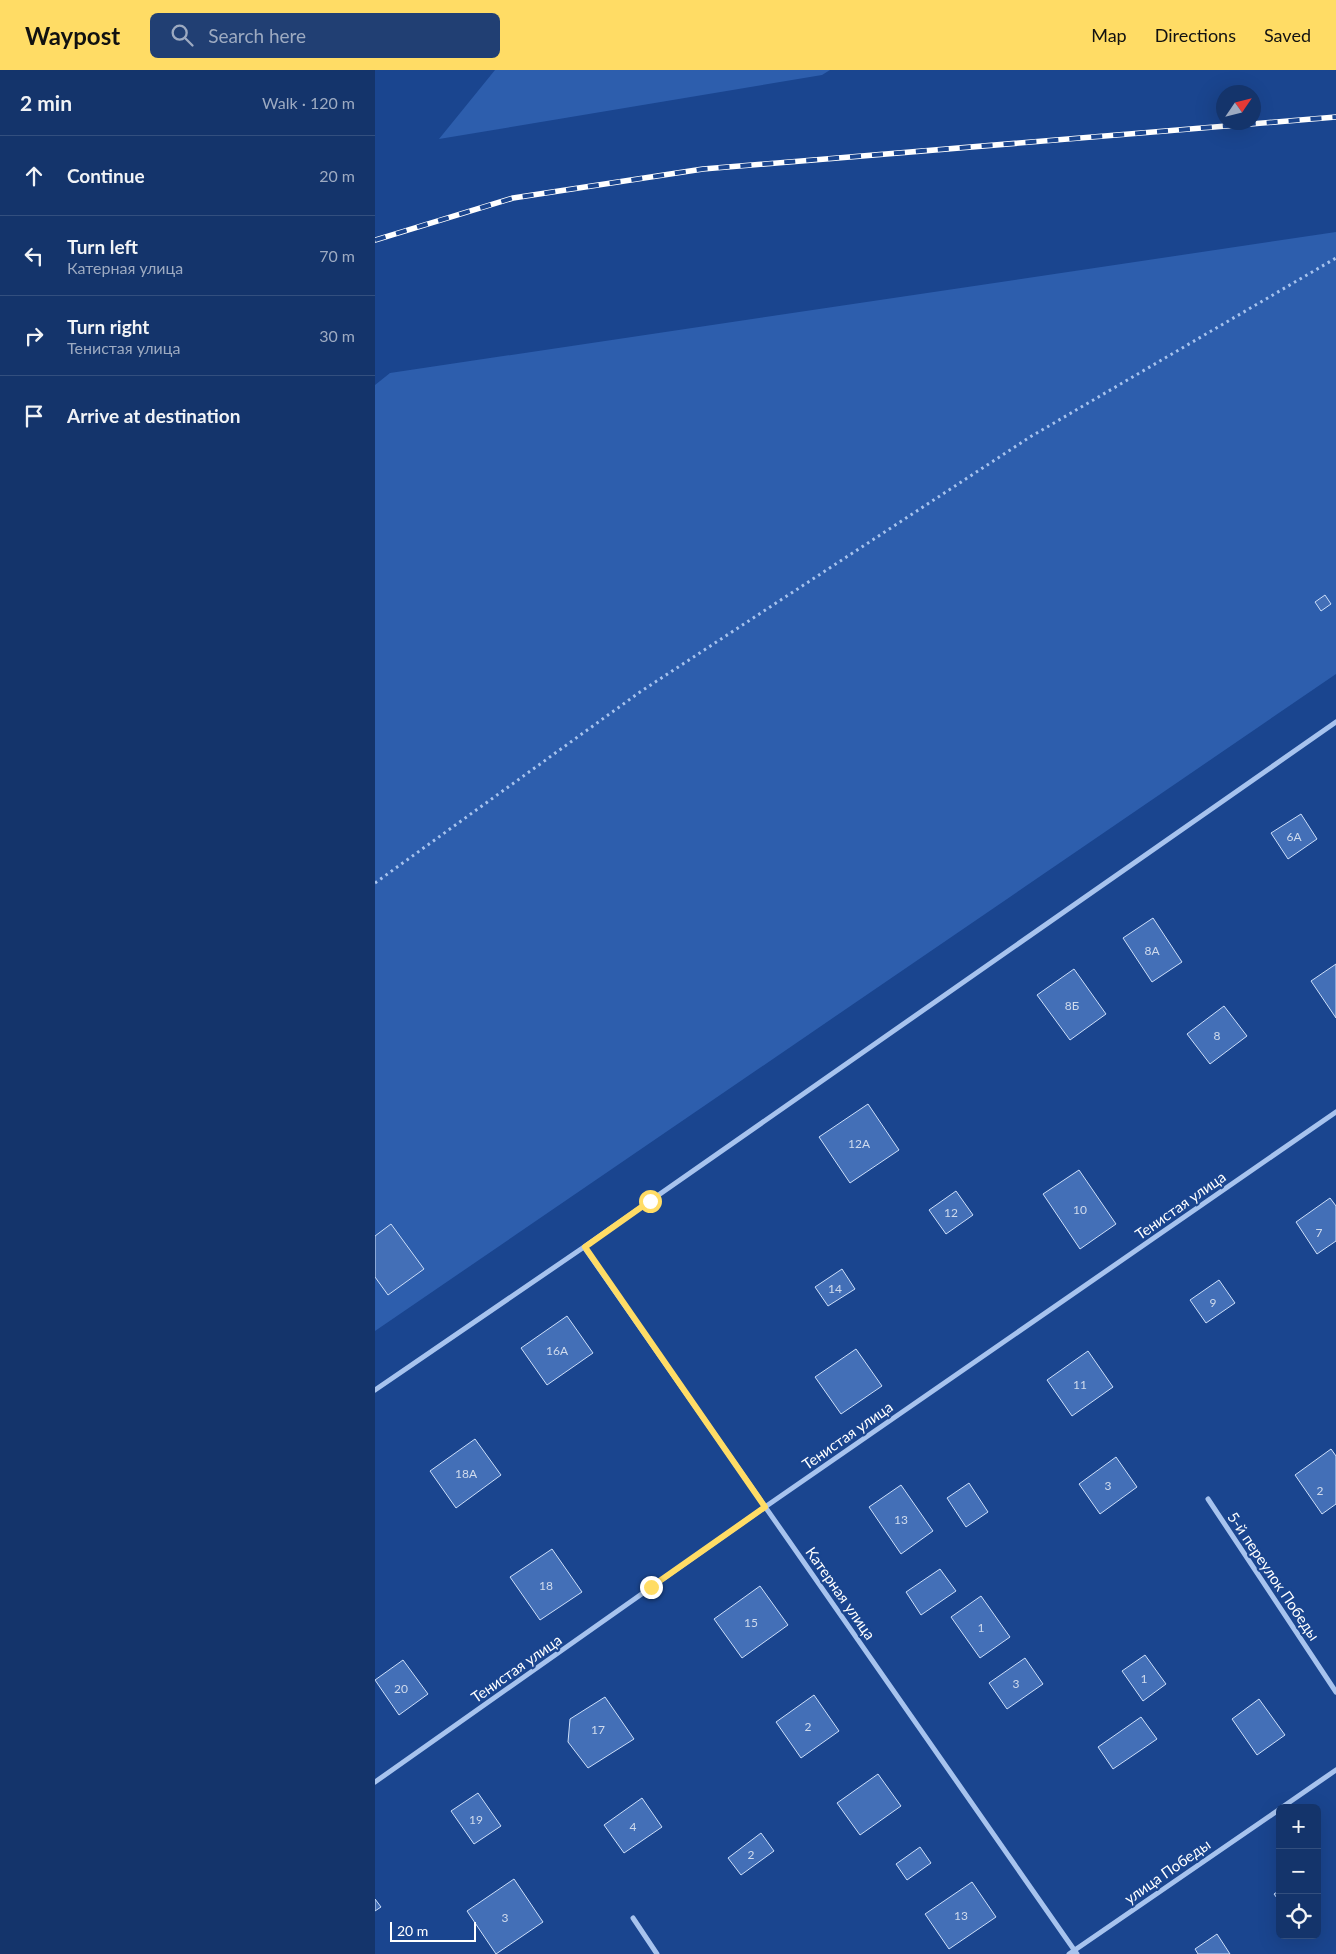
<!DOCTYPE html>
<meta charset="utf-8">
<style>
body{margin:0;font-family:Lato,sans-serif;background:#213f73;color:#f1f3f6}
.controls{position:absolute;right:15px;bottom:15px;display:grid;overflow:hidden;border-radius:8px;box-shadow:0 5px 20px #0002}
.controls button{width:45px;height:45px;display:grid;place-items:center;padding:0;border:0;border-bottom:1px solid #334f7e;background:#14346b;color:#f1f3f6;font:25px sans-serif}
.compass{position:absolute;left:841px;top:15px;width:45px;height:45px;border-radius:50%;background:#14346b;box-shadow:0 5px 20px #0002;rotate:55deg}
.scale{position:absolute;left:15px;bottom:12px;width:86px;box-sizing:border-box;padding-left:5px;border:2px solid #fff;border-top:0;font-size:14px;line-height:18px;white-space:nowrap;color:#fff;-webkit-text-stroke:4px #1a458f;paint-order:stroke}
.stop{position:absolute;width:15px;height:15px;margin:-11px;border:4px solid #ffdc65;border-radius:50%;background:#fff}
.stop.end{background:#ffdc65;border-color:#fff;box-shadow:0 1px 5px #0008}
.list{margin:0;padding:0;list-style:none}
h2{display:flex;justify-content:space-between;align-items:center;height:65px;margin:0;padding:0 20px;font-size:21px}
h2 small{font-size:16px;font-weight:400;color:#9daac1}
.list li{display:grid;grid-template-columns:32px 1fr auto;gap:15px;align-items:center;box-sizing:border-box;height:80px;padding:0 20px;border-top:1px solid #334f7e}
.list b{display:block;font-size:19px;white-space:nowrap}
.list p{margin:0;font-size:16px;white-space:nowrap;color:#9daac1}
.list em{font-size:16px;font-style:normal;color:#9daac1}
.icon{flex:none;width:28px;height:28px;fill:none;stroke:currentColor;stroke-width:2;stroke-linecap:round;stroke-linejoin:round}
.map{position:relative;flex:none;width:961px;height:1884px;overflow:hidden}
header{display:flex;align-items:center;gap:30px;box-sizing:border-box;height:70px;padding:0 25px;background:#ffdc65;color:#111}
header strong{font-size:24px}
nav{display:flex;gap:28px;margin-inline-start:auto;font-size:18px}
.search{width:350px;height:45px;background:#213f73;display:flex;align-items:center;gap:12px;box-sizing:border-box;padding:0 18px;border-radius:8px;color:#9daac1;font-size:19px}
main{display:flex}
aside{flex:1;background:#14346b}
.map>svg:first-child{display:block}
.green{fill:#2d5ead}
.building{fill:#436fb7;stroke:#cddffa}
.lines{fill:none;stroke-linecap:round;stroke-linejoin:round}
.path{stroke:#a7c3ee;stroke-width:3;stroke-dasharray:2.5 4;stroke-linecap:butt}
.street{stroke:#a7c3ee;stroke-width:5}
.rail-casing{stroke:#fff;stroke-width:5.5}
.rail{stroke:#1a458f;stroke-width:4;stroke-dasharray:11;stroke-linecap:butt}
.route{stroke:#ffdc65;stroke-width:6}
.labels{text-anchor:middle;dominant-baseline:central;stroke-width:4.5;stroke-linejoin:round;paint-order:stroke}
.number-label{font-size:12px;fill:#d0dbed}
.street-label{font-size:15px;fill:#fff;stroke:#1a458f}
</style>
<header>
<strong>Waypost</strong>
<div class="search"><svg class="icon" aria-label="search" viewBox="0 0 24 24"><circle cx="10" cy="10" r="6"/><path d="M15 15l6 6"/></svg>Search here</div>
<nav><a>Map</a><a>Directions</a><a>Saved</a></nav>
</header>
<main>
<aside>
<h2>2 min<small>Walk · 120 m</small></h2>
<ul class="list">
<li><svg class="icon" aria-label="ahead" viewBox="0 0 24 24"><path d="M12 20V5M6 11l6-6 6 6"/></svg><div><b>Continue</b></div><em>20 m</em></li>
<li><svg class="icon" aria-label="left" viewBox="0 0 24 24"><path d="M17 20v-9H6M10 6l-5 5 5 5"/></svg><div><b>Turn left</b><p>Катерная улица</p></div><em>70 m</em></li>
<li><svg class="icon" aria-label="right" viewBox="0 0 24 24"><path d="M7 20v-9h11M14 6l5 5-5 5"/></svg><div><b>Turn right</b><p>Тенистая улица</p></div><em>30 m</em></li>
<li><svg class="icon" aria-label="arrive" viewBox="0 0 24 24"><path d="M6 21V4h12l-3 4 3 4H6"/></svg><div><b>Arrive at destination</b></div></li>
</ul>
</aside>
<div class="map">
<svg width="961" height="1884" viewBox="0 0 961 1884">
<rect width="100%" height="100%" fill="#1a458f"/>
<path class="green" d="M 120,0 L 455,0 L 447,5 L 64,69 Z
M 961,162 L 961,604 L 0,1261 L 0,315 L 15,303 Z"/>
<path class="building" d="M 950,525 L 956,534 L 946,541 L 940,532 Z
M 926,744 L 942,769 L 913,789 L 896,763 Z
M 778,848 L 807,892 L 777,912 L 748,868 Z
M 961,894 L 961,948 L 936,911 Z
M 699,899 L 731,944 L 695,970 L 662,925 Z
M 849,936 L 872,966 L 835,994 L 812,964 Z
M 493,1034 L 524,1080 L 475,1113 L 444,1067 Z
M 704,1100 L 741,1154 L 705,1179 L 668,1124 Z
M 581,1121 L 598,1145 L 571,1164 L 554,1140 Z
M 955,1128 L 961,1136 L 961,1171 L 942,1184 L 921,1152 Z
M 16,1154 L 49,1199 L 13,1225 L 0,1207 L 0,1166 Z
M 467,1199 L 480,1219 L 453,1236 L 440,1217 Z
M 844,1210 L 860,1233 L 831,1253 L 815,1230 Z
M 192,1246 L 218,1283 L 172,1315 L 146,1278 Z
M 481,1279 L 507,1316 L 466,1344 L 440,1307 Z
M 713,1281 L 738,1317 L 697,1346 L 672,1310 Z
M 100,1369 L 126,1405 L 81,1438 L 55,1401 Z
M 956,1379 L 961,1386 L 961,1434 L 947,1444 L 920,1405 Z
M 741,1387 L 762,1417 L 725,1444 L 704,1414 Z
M 594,1413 L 613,1442 L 591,1457 L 572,1428 Z
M 526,1415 L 558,1461 L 526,1484 L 494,1437 Z
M 177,1479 L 207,1522 L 165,1550 L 135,1507 Z
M 565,1499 L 581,1521 L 546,1545 L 531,1522 Z
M 385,1516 L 413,1555 L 367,1588 L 339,1549 Z
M 606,1526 L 635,1567 L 605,1588 L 576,1547 Z
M 770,1585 L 791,1614 L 768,1631 L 747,1601 Z
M 650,1588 L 668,1614 L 632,1639 L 614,1613 Z
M 28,1590 L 53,1624 L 24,1645 L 0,1610 Z
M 439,1625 L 464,1661 L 426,1688 L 401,1652 Z
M 230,1627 L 259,1669 L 213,1698 L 193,1672 L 195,1649 Z
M 884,1629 L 910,1665 L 882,1685 L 857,1649 Z
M 766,1647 L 782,1669 L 738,1699 L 723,1677 Z
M 503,1704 L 526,1736 L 485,1765 L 462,1733 Z
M 103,1723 L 126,1756 L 99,1774 L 76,1741 Z
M 267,1728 L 287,1757 L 249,1783 L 229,1755 Z
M 386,1763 L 399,1781 L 366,1805 L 353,1788 Z
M 545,1777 L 556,1793 L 532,1810 L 521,1794 Z
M 139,1809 L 168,1852 L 121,1884 L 92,1841 Z
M 597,1812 L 621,1847 L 574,1879 L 550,1844 Z
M 905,1820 L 905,1832 L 899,1824 Z
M 0,1829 L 6,1837 L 0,1841 Z
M 842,1864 L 855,1884 L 823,1884 L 820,1879 Z"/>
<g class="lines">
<path class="path" d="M 0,813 L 265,622 L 655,367 L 961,188"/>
<path class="street" d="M 209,1177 L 702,1884
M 0,1320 L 209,1177 L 961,652
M 833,1429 L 961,1622
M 0,1712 L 390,1437 L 961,1042
M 906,1738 L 961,1700
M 258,1848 L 282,1884
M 694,1884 L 905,1739"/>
<defs>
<path id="rail" d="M 0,170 L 138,128 L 328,99 L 961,47"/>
</defs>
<use href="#rail" class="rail-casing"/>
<use href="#rail" class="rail"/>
</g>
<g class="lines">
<path class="route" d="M 275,1131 L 210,1177 L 390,1437 L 276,1517"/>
</g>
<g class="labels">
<g class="number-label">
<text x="919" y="766">6А</text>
<text x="777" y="880">8А</text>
<text x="697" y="935">8Б</text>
<text x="842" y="965">8</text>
<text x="484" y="1073">12А</text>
<text x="705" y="1139">10</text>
<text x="576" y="1142">12</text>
<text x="944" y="1162">7</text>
<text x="460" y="1218">14</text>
<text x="838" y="1232">9</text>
<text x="182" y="1280">16А</text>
<text x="705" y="1314">11</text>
<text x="91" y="1403">18А</text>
<text x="733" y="1415">3</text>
<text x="945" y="1420">2</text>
<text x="526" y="1449">13</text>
<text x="171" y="1515">18</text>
<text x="376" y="1552">15</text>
<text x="606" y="1557">1</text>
<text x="769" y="1608">1</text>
<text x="641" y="1613">3</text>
<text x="26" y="1618">20</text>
<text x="433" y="1656">2</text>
<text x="223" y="1659">17</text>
<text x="101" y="1749">19</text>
<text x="258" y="1756">4</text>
<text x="376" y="1784">2</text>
<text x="586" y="1845">13</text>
<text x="130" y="1847">3</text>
</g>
<g class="street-label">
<text transform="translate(805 1135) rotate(-35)">Тенистая улица</text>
<text transform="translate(472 1365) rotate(-35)">Тенистая улица</text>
<text transform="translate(899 1506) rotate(56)">5-й переулок Победы</text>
<text transform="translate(466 1523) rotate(55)">Катерная улица</text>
<text transform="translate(141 1598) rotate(-35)">Тенистая улица</text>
<text transform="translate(792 1801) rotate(-35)">улица Победы</text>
</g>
</g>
</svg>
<div class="controls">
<button>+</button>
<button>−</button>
<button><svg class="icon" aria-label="locate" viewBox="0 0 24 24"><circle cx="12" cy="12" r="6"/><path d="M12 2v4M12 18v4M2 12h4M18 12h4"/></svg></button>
</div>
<svg class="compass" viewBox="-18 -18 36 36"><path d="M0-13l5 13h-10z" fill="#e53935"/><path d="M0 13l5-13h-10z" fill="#9daac1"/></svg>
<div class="scale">20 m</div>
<div class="stop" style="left:275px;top:1131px"></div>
<div class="stop end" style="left:276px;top:1517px"></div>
</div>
</main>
